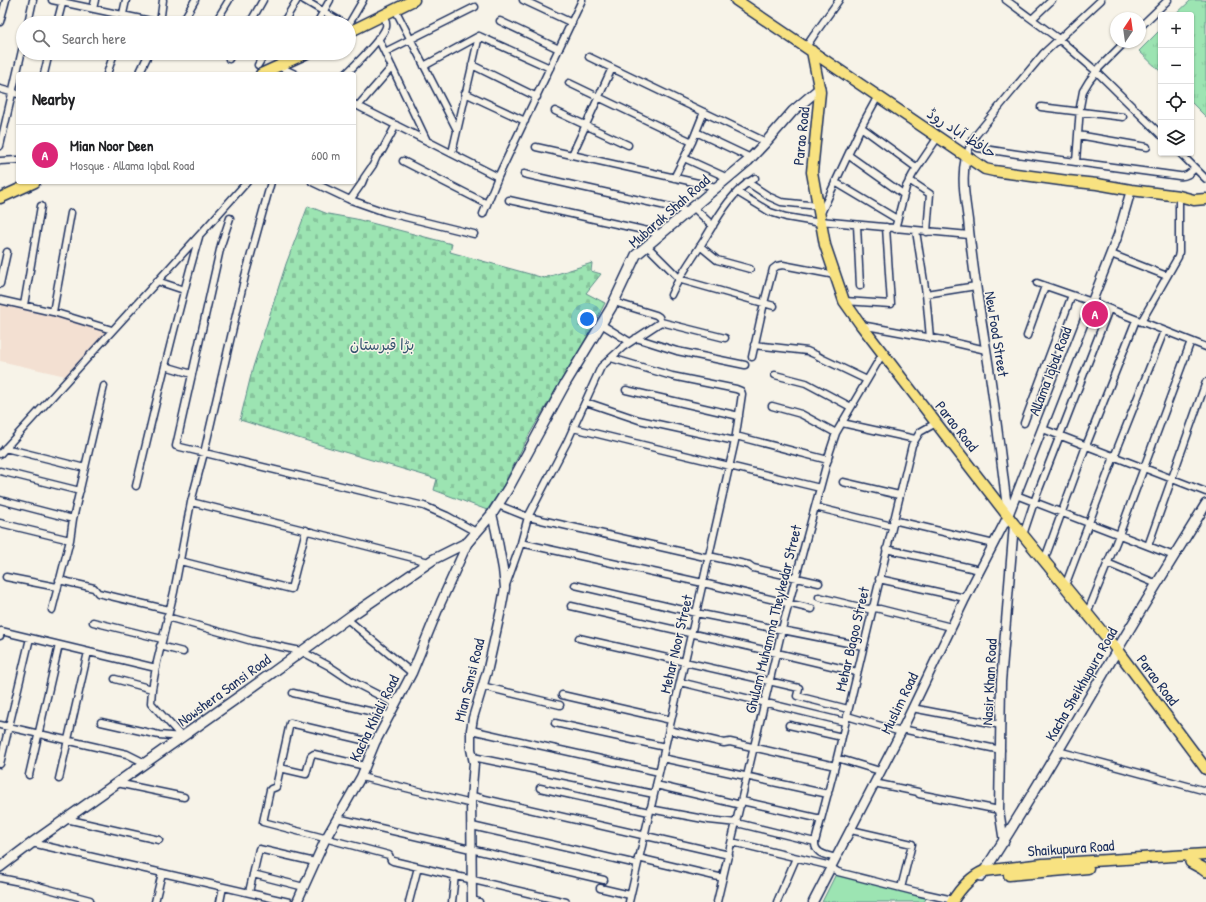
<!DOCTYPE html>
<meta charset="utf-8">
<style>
body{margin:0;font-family:"Patrick Hand","Playpen Sans Arabic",sans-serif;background:#f2f2f2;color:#202124}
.controls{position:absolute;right:12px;top:12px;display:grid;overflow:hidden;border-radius:4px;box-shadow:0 1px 3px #0004}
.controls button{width:36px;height:36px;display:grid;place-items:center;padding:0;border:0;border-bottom:1px solid #e0e0e0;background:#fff;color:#202124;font:20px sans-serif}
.compass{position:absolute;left:1110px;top:12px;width:36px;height:36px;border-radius:50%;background:#fff;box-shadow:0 1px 3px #0004;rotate:13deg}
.you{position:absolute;left:587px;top:319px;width:14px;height:14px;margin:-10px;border:3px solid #fff;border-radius:50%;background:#1a73e8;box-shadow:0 0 0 6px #1a73e833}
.badge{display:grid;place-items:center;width:26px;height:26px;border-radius:50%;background:#db2777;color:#fff;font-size:13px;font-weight:700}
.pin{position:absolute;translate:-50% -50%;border:2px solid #fff;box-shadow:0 1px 4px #0006}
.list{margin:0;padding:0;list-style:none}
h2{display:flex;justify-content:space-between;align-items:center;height:52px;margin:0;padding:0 16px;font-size:17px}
h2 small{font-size:13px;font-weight:400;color:#757577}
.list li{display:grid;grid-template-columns:26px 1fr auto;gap:12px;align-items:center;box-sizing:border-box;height:60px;padding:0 16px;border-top:1px solid #e0e0e0}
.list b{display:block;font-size:15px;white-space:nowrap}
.list p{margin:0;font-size:13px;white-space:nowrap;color:#757577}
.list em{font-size:13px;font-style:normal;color:#757577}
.icon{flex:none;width:22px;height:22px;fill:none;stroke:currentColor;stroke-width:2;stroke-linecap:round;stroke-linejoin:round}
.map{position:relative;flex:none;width:1206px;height:902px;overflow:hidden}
.search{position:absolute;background:#fff;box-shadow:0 1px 3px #0004;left:16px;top:16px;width:340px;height:44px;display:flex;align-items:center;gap:10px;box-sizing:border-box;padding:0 14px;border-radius:22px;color:#757577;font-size:15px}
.panel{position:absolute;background:#fff;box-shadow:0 1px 3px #0004;left:16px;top:72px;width:340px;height:112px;border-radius:4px}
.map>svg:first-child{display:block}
.built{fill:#f3e0d2}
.grass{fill:url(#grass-tufts);stroke:#5c8a88}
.cemetery{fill:url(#cemetery-stones);stroke:#5c8a88}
.pitch{fill:#9ce4b2;stroke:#5c8a88}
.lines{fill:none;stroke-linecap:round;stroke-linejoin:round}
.minor-casing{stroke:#1b2f5e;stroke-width:9}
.tertiary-casing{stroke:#1b2f5e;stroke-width:11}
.secondary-casing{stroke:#1b2f5e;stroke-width:12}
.primary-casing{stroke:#1b2f5e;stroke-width:13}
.trunk-casing{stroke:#1b2f5e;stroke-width:14}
.minor{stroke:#f7f3e8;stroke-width:6}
.tertiary{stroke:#f7f3e8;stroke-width:8}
.secondary{stroke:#f7f3e8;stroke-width:9}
.primary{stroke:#f8e281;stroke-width:10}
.trunk{stroke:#f8e281;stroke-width:11}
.labels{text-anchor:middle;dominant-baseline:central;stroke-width:3;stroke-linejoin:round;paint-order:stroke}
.street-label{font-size:15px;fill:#1b2f5e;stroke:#f7f3e8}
.park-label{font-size:15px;fill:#35536f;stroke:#f7f3e8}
</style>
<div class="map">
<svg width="1206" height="902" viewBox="0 0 1206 902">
<defs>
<pattern id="grass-tufts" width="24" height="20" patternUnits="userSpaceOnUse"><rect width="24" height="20" fill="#9ce4b2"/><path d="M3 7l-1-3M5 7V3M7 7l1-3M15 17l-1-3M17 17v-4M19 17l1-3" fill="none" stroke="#86c49c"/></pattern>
<pattern id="cemetery-stones" width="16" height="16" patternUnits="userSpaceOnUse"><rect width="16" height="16" fill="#9ce4b2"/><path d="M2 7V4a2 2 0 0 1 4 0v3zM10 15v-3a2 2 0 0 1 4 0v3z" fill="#86c49c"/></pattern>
</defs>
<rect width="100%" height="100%" fill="#f7f3e8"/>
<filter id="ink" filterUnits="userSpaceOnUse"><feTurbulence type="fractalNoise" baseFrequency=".025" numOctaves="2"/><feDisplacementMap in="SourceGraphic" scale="8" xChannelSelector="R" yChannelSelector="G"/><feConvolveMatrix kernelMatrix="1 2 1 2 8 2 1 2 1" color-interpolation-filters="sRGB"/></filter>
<g filter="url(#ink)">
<path class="built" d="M 0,300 L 112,330 L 70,377 L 0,361 Z"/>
<path class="grass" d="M 1191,0 L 1206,0 L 1206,117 L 1191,102 L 1191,15 L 1175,15 Z
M 1161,29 L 1161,72 L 1139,51 Z"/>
<path class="cemetery" d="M 308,206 L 328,214 L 356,219 L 452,244 L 450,252 L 544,278 L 592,263 L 591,271 L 601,274 L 586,293 L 605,303 L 591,330 L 529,435 L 501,490 L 487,510 L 434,490 L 437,479 L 327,447 L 240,420 L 253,367 L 286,264 Z"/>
<path class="pitch" d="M 836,874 L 927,897 L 924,902 L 822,902 Z"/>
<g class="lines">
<defs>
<path id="minor" d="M 52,0 L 160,23
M 304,0 L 343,23
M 523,0 L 572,23
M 1006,0 L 1060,40 L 1097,72 L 1161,135
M 93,9 L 95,0
M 395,9 L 457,130
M 1032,19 L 1052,0
M 183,21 L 195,0
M 500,21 L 559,49
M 0,22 L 6,0
M 28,23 L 33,0
M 57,23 L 63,0
M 121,23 L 126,0
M 160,23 L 163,0
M 215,23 L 229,0
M 250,23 L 263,0
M 283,23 L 297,0
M 317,23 L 330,0
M 349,24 L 363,0
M 1140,27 L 1168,0
M 479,36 L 550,68
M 378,38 L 427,141
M 806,47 L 814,35 L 839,0
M 385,52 L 475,7
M 589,57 L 766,142
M 229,59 L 232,53
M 258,65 L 265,53
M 472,65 L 537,97
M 278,66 L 295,74
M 424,66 L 479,36 L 452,153
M 44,74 L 49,53
M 107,74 L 114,53
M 139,74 L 149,53
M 346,74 C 356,64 382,39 386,27 C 387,23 385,19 384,15
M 569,83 L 692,142
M 0,89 L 18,94
M 465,93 L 525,121
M 354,104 L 498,177
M 358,106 L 392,67
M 1041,107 L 1123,117
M 555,111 L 628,145
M 861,127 L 917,168
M 696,132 L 751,158
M 1078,135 L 1147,147
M 971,143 L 978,148 L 1017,154 L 1179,176 C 1187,177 1190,173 1195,168
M 0,146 L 23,46
M 536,147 L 716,187
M 1180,153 L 1206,179
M 572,155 L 612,68
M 848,155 L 903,194
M 966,157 L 971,143 L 976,135 L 1008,96 L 1044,53 L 1101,0
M 684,158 L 728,178
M 0,161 L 18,160
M 403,161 L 487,204
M 1076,162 L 1080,107 L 1083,91 L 1089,81 L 1099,68 L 1125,42
M 524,174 L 688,211
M 674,178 L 692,142 L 704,112
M 909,180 L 930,194 L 927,232
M 312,182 L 348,199 L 385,212 L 474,234
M 747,182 L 770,197 L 781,202 L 818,206
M 835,182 L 897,219
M 737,192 L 770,212 L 786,217 L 821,223
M 350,200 L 362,183 L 364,178 L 373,165 L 377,156 L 382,151 L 396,125
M 509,200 L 661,234
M 693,207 L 713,226
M 821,213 L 861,127 L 878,96
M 483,214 L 498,177 L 582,0
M 230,218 L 221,245 L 176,446 L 424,506 L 447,516 L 476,532
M 820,221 L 969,235
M 857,225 L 860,286
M 895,229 L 906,187 L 913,174 L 938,137
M 916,231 L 926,294 L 930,338
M 647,246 L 679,278
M 700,246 L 717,260 L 750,269
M 1111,254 L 1167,276
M 678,279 L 774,306
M 157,281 L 184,290
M 1037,283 L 1092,302 L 1206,347
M 0,284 L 7,252
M 926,294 L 976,286
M 671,295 C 679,277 690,262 701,245 C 716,221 730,192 755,178
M 0,300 L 53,312 L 112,330
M 844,301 L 891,304 L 886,227
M 614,302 L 656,315 L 659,317 L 661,322
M 24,305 L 41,206
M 53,312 L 71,213
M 1141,322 L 1178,257 L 1179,252 L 1179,196
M 601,324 L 630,342
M 861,325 L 943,340 L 986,350
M 1027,336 L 1045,286
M 636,338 L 677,351 L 745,365
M 754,345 L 807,351 L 816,355 L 823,359 L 867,380
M 752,357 L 764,303 L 773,269 L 777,266 L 783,265 L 835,275
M 611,358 L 672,376 L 736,389 L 741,391 L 742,394 L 735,441 L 696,613 L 629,902
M 165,366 L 192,374
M 775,375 L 806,383 L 851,407
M 626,390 L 739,416
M 586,402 L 639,420 L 735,441
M 772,406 L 801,414 L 836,433
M 842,423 L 915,439
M 1024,423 L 1072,295
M 573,428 L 820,488
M 1043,429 L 1206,492
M 736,436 L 828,460
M 5,448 L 85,468
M 0,454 L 205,229 L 247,182
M 0,471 L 80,491
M 843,482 L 899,495
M 136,486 C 156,403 175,320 199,237
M 1016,495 L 1174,556
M 0,500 L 73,519
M 191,502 L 296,528 L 429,562
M 498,505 L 528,517 L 705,557 L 709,556 L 749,565 L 753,568 L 819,583
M 815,507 L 892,526
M 893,520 L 994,544
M 0,523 L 70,540
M 1023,535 L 1034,502 L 1109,309
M 521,543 L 703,583 L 812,609
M 1148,546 L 1206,382
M 886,549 L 980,570
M 180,561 L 291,589 L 306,530
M 1044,561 L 1086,446 L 1136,320
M 1107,563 L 1157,584
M 6,577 L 57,587
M 879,579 L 965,598
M 59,580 L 94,588 L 98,593 L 169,610
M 506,585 L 521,543 L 528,517 L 567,442 L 601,367 L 623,347 L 661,322 L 725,338
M 575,585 L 696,613 L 863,646
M 1065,586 L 1114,457 L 1164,331
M 819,597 L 872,610
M 571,606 L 777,653 L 857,672
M 872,607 L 951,627
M 52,610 L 70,540 L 73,519 L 104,386
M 1087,614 L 1119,535 L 1191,341
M 167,617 L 252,641 L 301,651 L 329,666 L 353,682 L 396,704
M 347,619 L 412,673
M 93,622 L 162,639
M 0,636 L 1,631 L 156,668
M 579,638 L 799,688 L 797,696 L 848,709
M 160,646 L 183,652
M 115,679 L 152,689
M 680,682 L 845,722
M 482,686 L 560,705
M 293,693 L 390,716
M 562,695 L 671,720
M 912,708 L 1001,725
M 847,716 L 901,732
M 101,722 L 159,735 L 182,737
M 555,723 L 665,747
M 0,725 L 127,754 L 145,763
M 789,725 L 842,737
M 902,729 L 1001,750
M 471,730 L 659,772
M 669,730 L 724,743 L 730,742 L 835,766
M 182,737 L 151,703 L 152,689 L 157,662 L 174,592 L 191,502 L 204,453 L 245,276 L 271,182
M 375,743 L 290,723 L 276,787 L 271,789 L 270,790 L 263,822 L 389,855 L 391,860 L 393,861 L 566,902
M 1058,751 L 1206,791
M 473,757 L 654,794
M 662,758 L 828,794
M 837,758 L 880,771
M 0,764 L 30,638
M 280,768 L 306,774 L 311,756 L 314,754 L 365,766
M 29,775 L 59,645
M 361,777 L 472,804
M 59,779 L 88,652
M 117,783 L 184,797
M 874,783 L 918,792 L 919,794 L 999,810
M 656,785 L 741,805
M 540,788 L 649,812
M 472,796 L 729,855
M 742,801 L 821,819
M 650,809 L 709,820 L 737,823 L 815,842
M 337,818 L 604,880
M 66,819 L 159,840
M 472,826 L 637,864
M 851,830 L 912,844 L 901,888
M 732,842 L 827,865 L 838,872 L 917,892 L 953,900
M 32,843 L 289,902
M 638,858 L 723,878
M 836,858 C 827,855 814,854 815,842 L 835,766 L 912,445 L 920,432 L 936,423
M 253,874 L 304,887
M 0,878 L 30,884 L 90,900
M 600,888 L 630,895
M 249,892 L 259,849 L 315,862
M 472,900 L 479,902
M 155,902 L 162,873
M 220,902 L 223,887
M 409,902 L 418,867
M 452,902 L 455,875
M 717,902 L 782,629 L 830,451 L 836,433 L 883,353
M 777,902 L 796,858"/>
<path id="tertiary" d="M 966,157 C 961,178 965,198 968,220 C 972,263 979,306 986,349 C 995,404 1001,460 1008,515
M 1004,842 L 999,810 L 1001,682 L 1014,524
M 297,902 L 326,838 L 361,777 L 375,743 L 412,673 L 441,602 L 468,542
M 472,902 L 471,799 L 474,763 L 471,749 L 471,730 L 473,718 L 488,668 L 501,610 L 505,588 L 503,569 L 496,531 L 492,514
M 813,902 L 901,732 L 964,601 L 1008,516 L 1118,235 L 1131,190"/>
<path id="secondary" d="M 0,867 L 32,843 L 247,691 L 352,615 L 434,559 L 468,542 L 492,514 L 509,487 L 565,384 L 611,308 L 636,255 L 748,161 L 766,142 L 793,111 L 820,88
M 981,876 C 1029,803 1072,727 1116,652 C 1145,602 1176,553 1206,504"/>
<path id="primary" d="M 736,0 L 985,169 L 994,171 L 1068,181 L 1097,184 L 1131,190 L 1179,196 L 1194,200 L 1206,199
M 349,32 L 414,0
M 812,51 L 820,92 L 812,172 L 825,245 L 844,301 L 861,325 L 953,445 L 1014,524 L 1117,650 L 1206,769
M 261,74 L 307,53
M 0,198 L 35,182
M 1009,875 L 1088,868
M 952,902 C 960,889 970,877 984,871 L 1043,864 L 1206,854"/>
<path id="trunk" d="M 1191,862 L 1202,868 L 1206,871"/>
</defs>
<use href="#minor" class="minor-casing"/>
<use href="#tertiary" class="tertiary-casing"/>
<use href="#secondary" class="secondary-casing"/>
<use href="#primary" class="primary-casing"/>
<use href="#trunk" class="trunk-casing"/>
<use href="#minor" class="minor"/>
<use href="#tertiary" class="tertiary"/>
<use href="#secondary" class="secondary"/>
<use href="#primary" class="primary"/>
<use href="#trunk" class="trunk"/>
</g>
</g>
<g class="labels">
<g class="street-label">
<text transform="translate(962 133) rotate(33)">حافظ آباد روڈ</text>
<text transform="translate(801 136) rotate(-84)">Parao Road</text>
<text transform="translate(669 211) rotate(-41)">Mubarak Shah Road</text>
<text transform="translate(997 334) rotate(81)">New Food Street</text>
<text transform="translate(1050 371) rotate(-69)">Allama Iqbal Road</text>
<text transform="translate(957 426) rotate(52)">Parao Road</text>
<text transform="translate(773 619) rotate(-76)">Ghulam Muhamma Theykedar Street</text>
<text transform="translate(852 639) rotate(-77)">Mehar Bagoo Street</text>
<text transform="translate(676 644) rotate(-77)">Mehar Noor Street</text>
<text transform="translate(469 680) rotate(-76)">Mian Sansi Road</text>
<text transform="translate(1158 680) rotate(53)">Parao Road</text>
<text transform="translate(989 682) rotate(-87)">Nasir Khan Road</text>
<text transform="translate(1081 684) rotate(-60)">Kacha Sheikhupura Road</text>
<text transform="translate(224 690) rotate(-36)">Nowshera Sansi Road</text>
<text transform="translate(899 703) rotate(-64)">Muslim Road</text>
<text transform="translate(374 718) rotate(-64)">Kacha Khiali Road</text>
<text transform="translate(1071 848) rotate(-4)">Shaikupura Road</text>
</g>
<g class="park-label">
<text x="382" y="344">بڑا قبرستان</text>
</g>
</g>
</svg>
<div class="controls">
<button>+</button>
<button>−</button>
<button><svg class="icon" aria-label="locate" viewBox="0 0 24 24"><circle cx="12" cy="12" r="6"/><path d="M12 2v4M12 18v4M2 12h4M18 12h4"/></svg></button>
<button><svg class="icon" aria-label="layers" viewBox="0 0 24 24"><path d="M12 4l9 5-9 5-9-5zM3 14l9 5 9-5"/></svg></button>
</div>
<svg class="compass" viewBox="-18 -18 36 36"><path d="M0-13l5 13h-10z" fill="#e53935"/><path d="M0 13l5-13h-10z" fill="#757577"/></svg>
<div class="you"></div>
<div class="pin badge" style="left:1095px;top:314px">A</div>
<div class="search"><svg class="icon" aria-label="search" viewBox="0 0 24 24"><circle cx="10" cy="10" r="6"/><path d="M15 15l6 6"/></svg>Search here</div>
<section class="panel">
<h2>Nearby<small></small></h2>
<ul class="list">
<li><span class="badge">A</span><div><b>Mian Noor Deen</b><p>Mosque · Allama Iqbal Road</p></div><em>600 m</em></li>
</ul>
</section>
</div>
